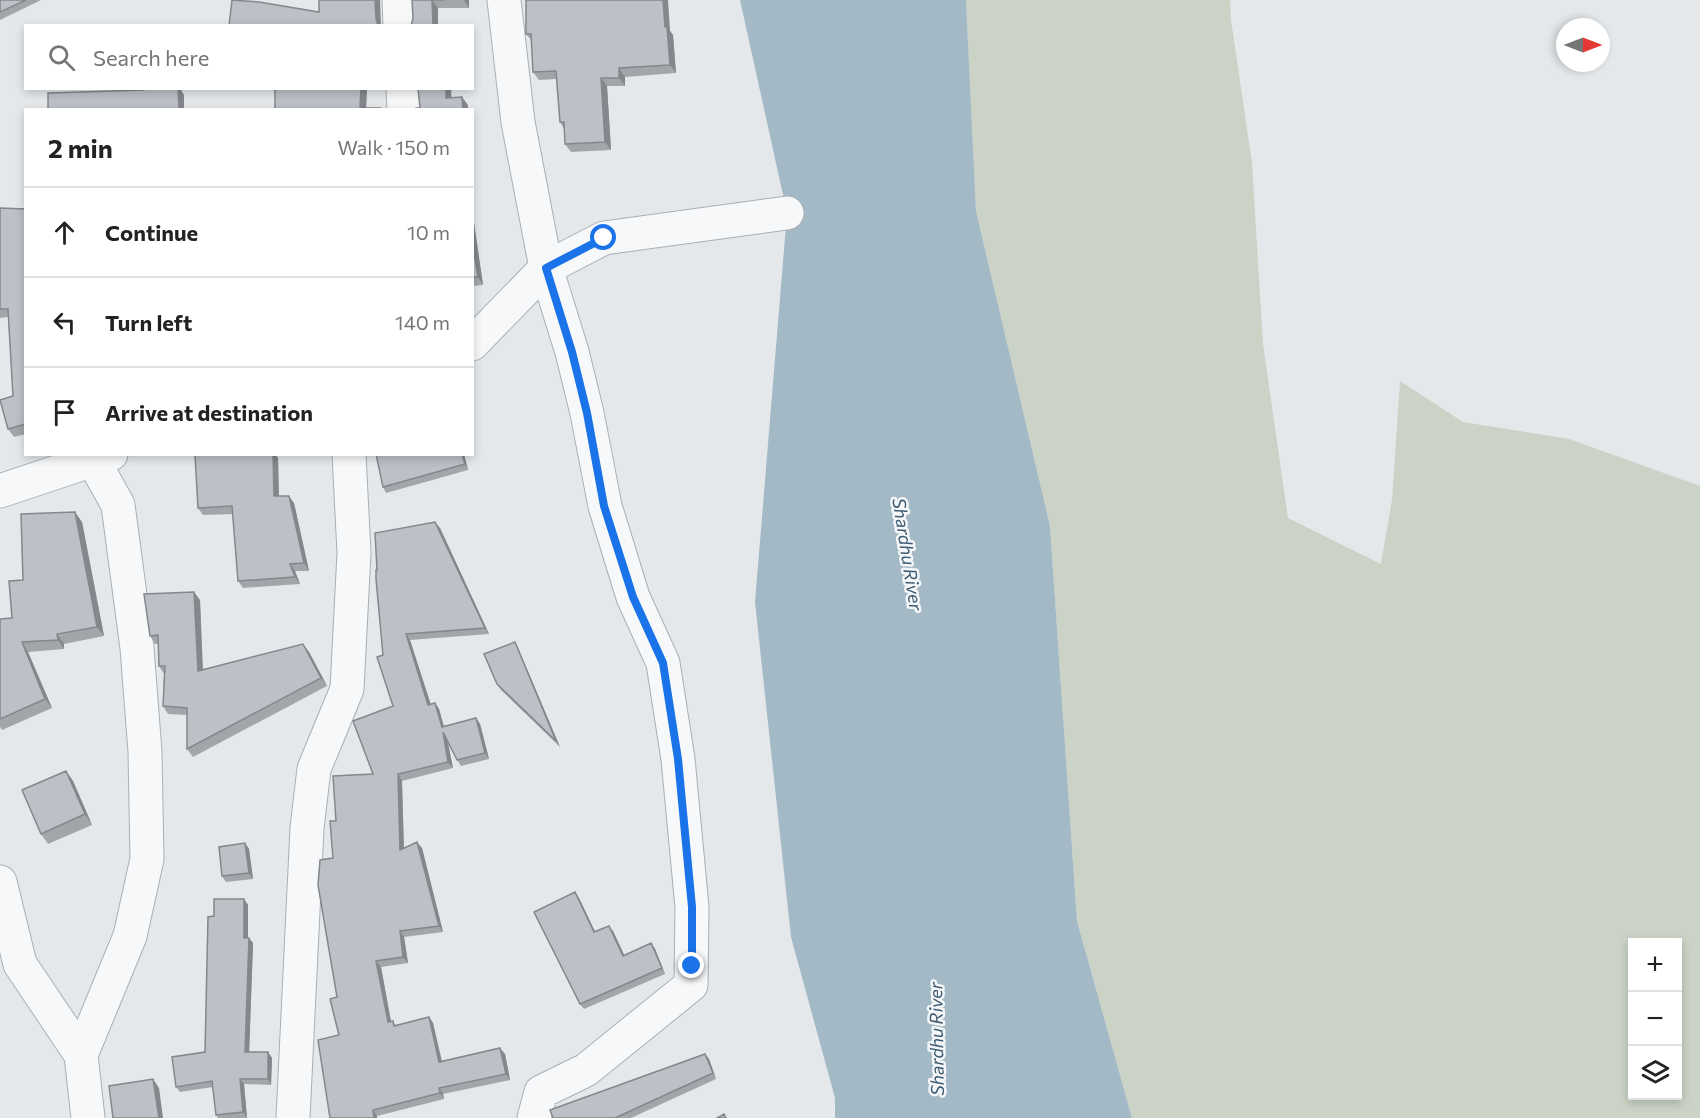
<!DOCTYPE html>
<meta charset="utf-8">
<style>
body{margin:0;font-family:Commissioner,sans-serif;background:#f6f6f6;color:#222}
.controls{position:absolute;right:18px;bottom:18px;display:grid;overflow:hidden;border-radius:0px;box-shadow:0 3px 9px #0003}
.controls button{width:54px;height:54px;display:grid;place-items:center;padding:0;border:0;border-bottom:2px solid #e0e0e0;background:#fff;color:#222;font:30px sans-serif}
.compass{position:absolute;left:1556px;top:18px;width:54px;height:54px;border-radius:50%;background:#fff;box-shadow:0 3px 9px #0003;rotate:90deg}
.stop{position:absolute;width:18px;height:18px;margin:-14px;border:4px solid #1a73e8;border-radius:50%;background:#fff}
.stop.end{background:#1a73e8;border-color:#fff;box-shadow:0 2px 6px #0008}
.list{margin:0;padding:0;list-style:none}
h2{display:flex;justify-content:space-between;align-items:center;height:78px;margin:0;padding:0 24px;font-size:26px}
h2 small{font-size:20px;font-weight:400;color:#767676}
.list li{display:grid;grid-template-columns:39px 1fr auto;gap:18px;align-items:center;box-sizing:border-box;height:90px;padding:0 24px;border-top:2px solid #e0e0e0}
.list b{display:block;font-size:22px;white-space:nowrap}
.list em{font-size:20px;font-style:normal;color:#767676}
.icon{flex:none;width:33px;height:33px;fill:none;stroke:currentColor;stroke-width:2;stroke-linecap:round;stroke-linejoin:round}
.map{position:relative;flex:none;width:1700px;height:1118px;overflow:hidden}
.search{position:absolute;background:#fff;box-shadow:0 3px 9px #0003;left:24px;top:24px;width:450px;height:66px;display:flex;align-items:center;gap:15px;box-sizing:border-box;padding:0 21px;border-radius:0px;color:#767676;font-size:22px}
.panel{position:absolute;background:#fff;box-shadow:0 3px 9px #0003;left:24px;top:108px;width:450px;height:348px;border-radius:0px}
.map>svg:first-child{display:block}
.green{fill:#cbd3c6;fill-rule:evenodd}
.water{fill:#a4b9c6}
.lines{fill:none;stroke-linecap:round;stroke-linejoin:round}
.minor-casing{stroke:#aaafb5;stroke-width:35}
.minor{stroke:#f7f8f9;stroke-width:33}
.wall{fill:#a2a6ab}
.shaded-wall{fill:#84878b}
.building{fill:#bcc1c7;stroke:#84878b;stroke-width:1.5}
.route{stroke:#1a73e8;stroke-width:8}
.labels{text-anchor:middle;dominant-baseline:central;stroke-width:5;stroke-linejoin:round;paint-order:stroke}
.water-label{font-size:18px;font-style:italic;fill:#3c5a71;stroke:#f4f6f8}
</style>
<div class="map">
<svg width="1700" height="1118" viewBox="0 0 1700 1118">
<rect width="100%" height="100%" fill="#e4e8eb"/>
<path class="green" d="M 966,0 L 1230,0 L 1231,20 L 1252,163 L 1263,344 L 1288,518 L 1381,564 L 1392,500 L 1400,381 L 1463,422 L 1569,439 L 1700,486 L 1700,1118 L 1132,1118 L 1077,921 L 1050,526 L 976,211 ZM 1632,942 L 1678,942 L 1678,1096 L 1632,1096 Z"/>
<path class="water" d="M 740,0 L 966,0 L 976,211 L 1050,526 L 1077,921 L 1132,1118 L 835,1118 L 835,1098 L 791,937 L 755,602 L 787,213 Z"/>
<g class="lines">
<defs>
<path id="minor" d="M 399,0 L 400,26
M 504,0 L 518,122 L 546,268 L 572,352 L 587,413 L 605,506 L 633,597 L 663,663 L 678,759 L 692,907 L 691,985 L 586,1070 L 541,1092 L 534,1118
M 403,88 L 404,110
M 472,344 L 546,268 L 604,238 L 787,213
M 0,491 L 111,454
M 0,882 L 20,964 L 81,1055 L 88,1118
M 81,1055 L 130,936 L 147,859 L 145,752 L 137,648 L 118,505 L 93,460
M 293,1118 L 307,828 L 314,769 L 347,689 L 354,553 L 349,454"/>
</defs>
<use href="#minor" class="minor-casing"/>
<use href="#minor" class="minor"/>
</g>
<path class="wall" d="M 0,0 L 41,0 L 0,20 Z
M 412,0 L 469,0 L 469,8 L 438,8 L 413,18 Z
M 670,31 L 673,35 L 676,73 L 625,77 L 625,86 L 607,86 L 611,150 L 571,152 L 565,144 L 564,129 L 560,122 L 556,79 L 539,80 L 533,72 L 532,41 L 526,34 Z
M 267,88 L 367,88 L 366,108 L 275,110 L 275,91 Z
M 0,208 L 26,209 L 26,434 L 14,437 L 8,429 L 13,396 L 8,317 L 0,318 Z
M 472,209 L 483,285 L 472,286 Z
M 464,454 L 468,470 L 386,493 L 383,487 Z
M 278,458 L 279,496 L 294,503 L 309,571 L 295,571 L 300,584 L 243,588 L 238,581 L 233,514 L 203,515 L 198,508 Z
M 82,522 L 104,636 L 64,644 L 64,649 L 28,652 L 52,708 L 2,730 L 0,727 L 0,619 L 12,618 L 23,580 Z
M 440,528 L 489,634 L 410,640 L 430,704 L 435,703 L 439,709 L 444,727 L 476,718 L 480,724 L 489,759 L 461,766 L 457,760 L 448,742 L 453,768 L 402,781 L 404,848 L 422,848 L 443,932 L 404,937 L 408,963 L 381,967 L 391,1021 L 396,1025 L 429,1017 L 433,1023 L 442,1061 L 505,1054 L 510,1080 L 443,1094 L 444,1099 L 377,1116 L 377,1118 L 330,1118 L 339,1035 L 333,858 L 336,821 L 373,774 L 393,706 L 383,655 L 377,570 Z
M 200,600 L 203,669 L 309,652 L 327,686 L 193,757 L 187,749 L 187,715 L 168,714 L 163,706 L 164,674 L 159,666 L 158,644 L 155,644 L 150,636 Z
M 515,642 L 518,648 L 560,747 L 501,690 L 497,684 Z
M 66,771 L 73,781 L 92,825 L 48,844 L 41,834 Z
M 245,843 L 249,849 L 253,879 L 226,882 L 222,876 Z
M 579,898 L 595,932 L 613,931 L 624,955 L 651,943 L 655,949 L 665,974 L 584,1009 L 580,1004 Z
M 244,899 L 248,905 L 248,938 L 253,943 L 249,1052 L 268,1052 L 272,1058 L 271,1085 L 244,1084 L 247,1118 L 218,1118 L 216,1115 L 213,1087 L 180,1092 L 176,1087 L 205,1052 L 214,916 Z
M 705,1054 L 709,1059 L 716,1079 L 631,1118 L 553,1118 Z"/>
<path class="shaded-wall" d="M 375,0 L 380,0 L 381,26 L 378,26 L 376,19 Z
M 432,0 L 438,8 L 438,26 L 433,26 Z
M 464,0 L 469,0 L 469,8 Z
M 663,0 L 668,0 L 670,31 L 673,35 L 676,73 L 670,65 L 665,27 Z
M 619,68 L 625,77 L 625,86 L 619,78 Z
M 601,78 L 607,86 L 611,150 L 605,142 Z
M 178,88 L 180,88 L 184,95 L 184,110 L 179,110 Z
M 361,88 L 367,88 L 366,110 L 360,108 Z
M 446,88 L 451,88 L 452,106 L 446,98 Z
M 462,97 L 468,105 L 468,110 L 463,110 Z
M 472,209 L 483,285 L 478,277 L 472,240 Z
M 273,454 L 275,454 L 278,458 L 279,503 L 274,496 Z
M 462,454 L 464,454 L 468,470 L 465,464 Z
M 289,496 L 294,503 L 309,571 L 304,563 Z
M 75,512 L 82,522 L 104,636 L 97,627 Z
M 435,522 L 440,528 L 489,634 L 485,628 Z
M 290,564 L 295,571 L 300,584 L 295,577 Z
M 194,592 L 200,600 L 203,679 L 198,671 Z
M 57,634 L 64,644 L 64,649 L 58,640 Z
M 406,634 L 410,640 L 433,711 L 428,705 Z
M 22,642 L 28,652 L 52,708 L 45,699 Z
M 515,642 L 518,648 L 560,747 L 556,741 Z
M 303,644 L 309,652 L 327,686 L 321,678 Z
M 435,703 L 439,709 L 446,734 L 442,727 Z
M 476,718 L 480,724 L 489,759 L 485,753 Z
M 443,732 L 447,739 L 453,768 L 448,762 Z
M 66,771 L 73,781 L 92,825 L 85,814 Z
M 398,774 L 402,781 L 404,856 L 400,850 Z
M 417,842 L 422,848 L 443,932 L 439,926 Z
M 245,843 L 249,849 L 253,879 L 249,873 Z
M 575,892 L 579,898 L 598,938 L 594,932 Z
M 244,899 L 248,905 L 248,943 L 244,938 Z
M 609,926 L 613,931 L 627,961 L 623,956 Z
M 400,931 L 404,937 L 408,963 L 403,957 Z
M 249,938 L 253,943 L 249,1057 L 245,1052 Z
M 651,943 L 655,949 L 665,974 L 662,968 Z
M 376,961 L 381,967 L 392,1028 L 388,1022 Z
M 429,1017 L 433,1023 L 443,1068 L 439,1062 Z
M 500,1048 L 505,1054 L 510,1080 L 506,1074 Z
M 268,1052 L 272,1058 L 271,1085 L 268,1079 Z
M 705,1054 L 709,1059 L 716,1079 L 713,1073 Z
M 153,1079 L 159,1088 L 163,1118 L 159,1118 Z
M 240,1079 L 244,1084 L 247,1118 L 243,1112 Z
M 439,1088 L 443,1094 L 444,1099 L 440,1093 Z
M 373,1110 L 377,1116 L 377,1118 L 374,1118 Z"/>
<path class="building" d="M 0,0 L 26,0 L 0,12 Z
M 232,0 L 259,2 L 319,12 L 319,0 L 375,0 L 376,19 L 378,26 L 229,26 Z
M 412,0 L 445,0 L 432,0 L 433,26 L 411,26 L 413,18 Z
M 526,0 L 663,0 L 665,27 L 667,27 L 670,65 L 619,68 L 619,78 L 601,78 L 605,142 L 565,144 L 564,122 L 560,122 L 556,71 L 533,72 L 531,34 L 526,34 Z
M 144,88 L 178,88 L 179,110 L 48,110 L 48,93 L 144,90 Z
M 275,88 L 361,88 L 360,108 L 381,108 L 382,110 L 275,110 Z
M 418,88 L 446,88 L 446,98 L 462,97 L 463,110 L 415,110 L 416,108 L 420,108 Z
M 0,208 L 26,209 L 26,424 L 8,429 L 0,400 L 13,396 L 8,309 L 0,309 Z
M 472,240 L 478,277 L 472,277 Z
M 273,454 L 274,496 L 289,496 L 304,563 L 290,564 L 295,577 L 238,581 L 232,506 L 198,508 L 195,455 Z
M 376,454 L 462,454 L 465,464 L 383,487 Z
M 75,512 L 97,627 L 57,634 L 58,640 L 22,642 L 45,699 L 0,719 L 0,619 L 12,618 L 9,581 L 23,580 L 21,514 Z
M 435,522 L 485,628 L 406,634 L 428,705 L 435,703 L 442,727 L 476,718 L 485,753 L 457,760 L 443,732 L 448,762 L 398,774 L 400,850 L 417,842 L 439,926 L 400,931 L 403,957 L 376,961 L 388,1022 L 393,1021 L 394,1026 L 429,1017 L 439,1062 L 500,1048 L 506,1074 L 439,1088 L 440,1093 L 373,1110 L 374,1118 L 330,1118 L 318,1040 L 339,1035 L 330,999 L 337,997 L 318,885 L 320,860 L 333,858 L 330,821 L 336,821 L 333,776 L 373,774 L 353,721 L 393,706 L 377,657 L 383,655 L 376,579 L 376,570 L 377,570 L 375,533 Z
M 194,592 L 198,671 L 303,644 L 321,678 L 187,749 L 187,708 L 163,706 L 165,666 L 159,666 L 158,635 L 150,636 L 144,594 Z
M 515,642 L 556,741 L 497,684 L 484,654 Z
M 66,771 L 85,814 L 41,834 L 22,790 Z
M 245,843 L 249,873 L 222,876 L 219,847 Z
M 575,892 L 594,932 L 609,926 L 623,956 L 651,943 L 662,968 L 580,1004 L 534,912 Z
M 214,899 L 244,899 L 244,938 L 249,938 L 245,1052 L 268,1052 L 268,1079 L 240,1079 L 243,1112 L 216,1115 L 212,1081 L 176,1087 L 172,1057 L 205,1052 L 208,917 L 214,916 Z
M 705,1054 L 713,1073 L 615,1118 L 553,1118 L 550,1110 Z
M 153,1079 L 159,1118 L 113,1118 L 109,1086 Z
M 724,1114 L 726,1118 L 717,1118 Z"/>
<g class="lines">
<path class="route" d="M 604,238 L 546,268 L 572,352 L 587,413 L 604,506 L 633,597 L 663,663 L 678,759 L 690,886 L 692,907 L 692,966"/>
</g>
<g class="labels">
<g class="water-label">
<text transform="translate(908 554) rotate(81)">Shardhu River</text>
<text transform="translate(936 1039) rotate(-91)">Shardhu River</text>
</g>
</g>
</svg>
<div class="controls">
<button>+</button>
<button>−</button>
<button><svg class="icon" aria-label="layers" viewBox="0 0 24 24"><path d="M12 4l9 5-9 5-9-5zM3 14l9 5 9-5"/></svg></button>
</div>
<svg class="compass" viewBox="-18 -18 36 36"><path d="M0-13l5 13h-10z" fill="#e53935"/><path d="M0 13l5-13h-10z" fill="#767676"/></svg>
<div class="stop" style="left:604px;top:238px"></div>
<div class="stop end" style="left:692px;top:966px"></div>
<div class="search"><svg class="icon" aria-label="search" viewBox="0 0 24 24"><circle cx="10" cy="10" r="6"/><path d="M15 15l6 6"/></svg>Search here</div>
<section class="panel">
<h2>2 min<small>Walk · 150 m</small></h2>
<ul class="list">
<li><svg class="icon" aria-label="ahead" viewBox="0 0 24 24"><path d="M12 20V5M6 11l6-6 6 6"/></svg><div><b>Continue</b></div><em>10 m</em></li>
<li><svg class="icon" aria-label="left" viewBox="0 0 24 24"><path d="M17 20v-9H6M10 6l-5 5 5 5"/></svg><div><b>Turn left</b></div><em>140 m</em></li>
<li><svg class="icon" aria-label="arrive" viewBox="0 0 24 24"><path d="M6 21V4h12l-3 4 3 4H6"/></svg><div><b>Arrive at destination</b></div></li>
</ul>
</section>
</div>
